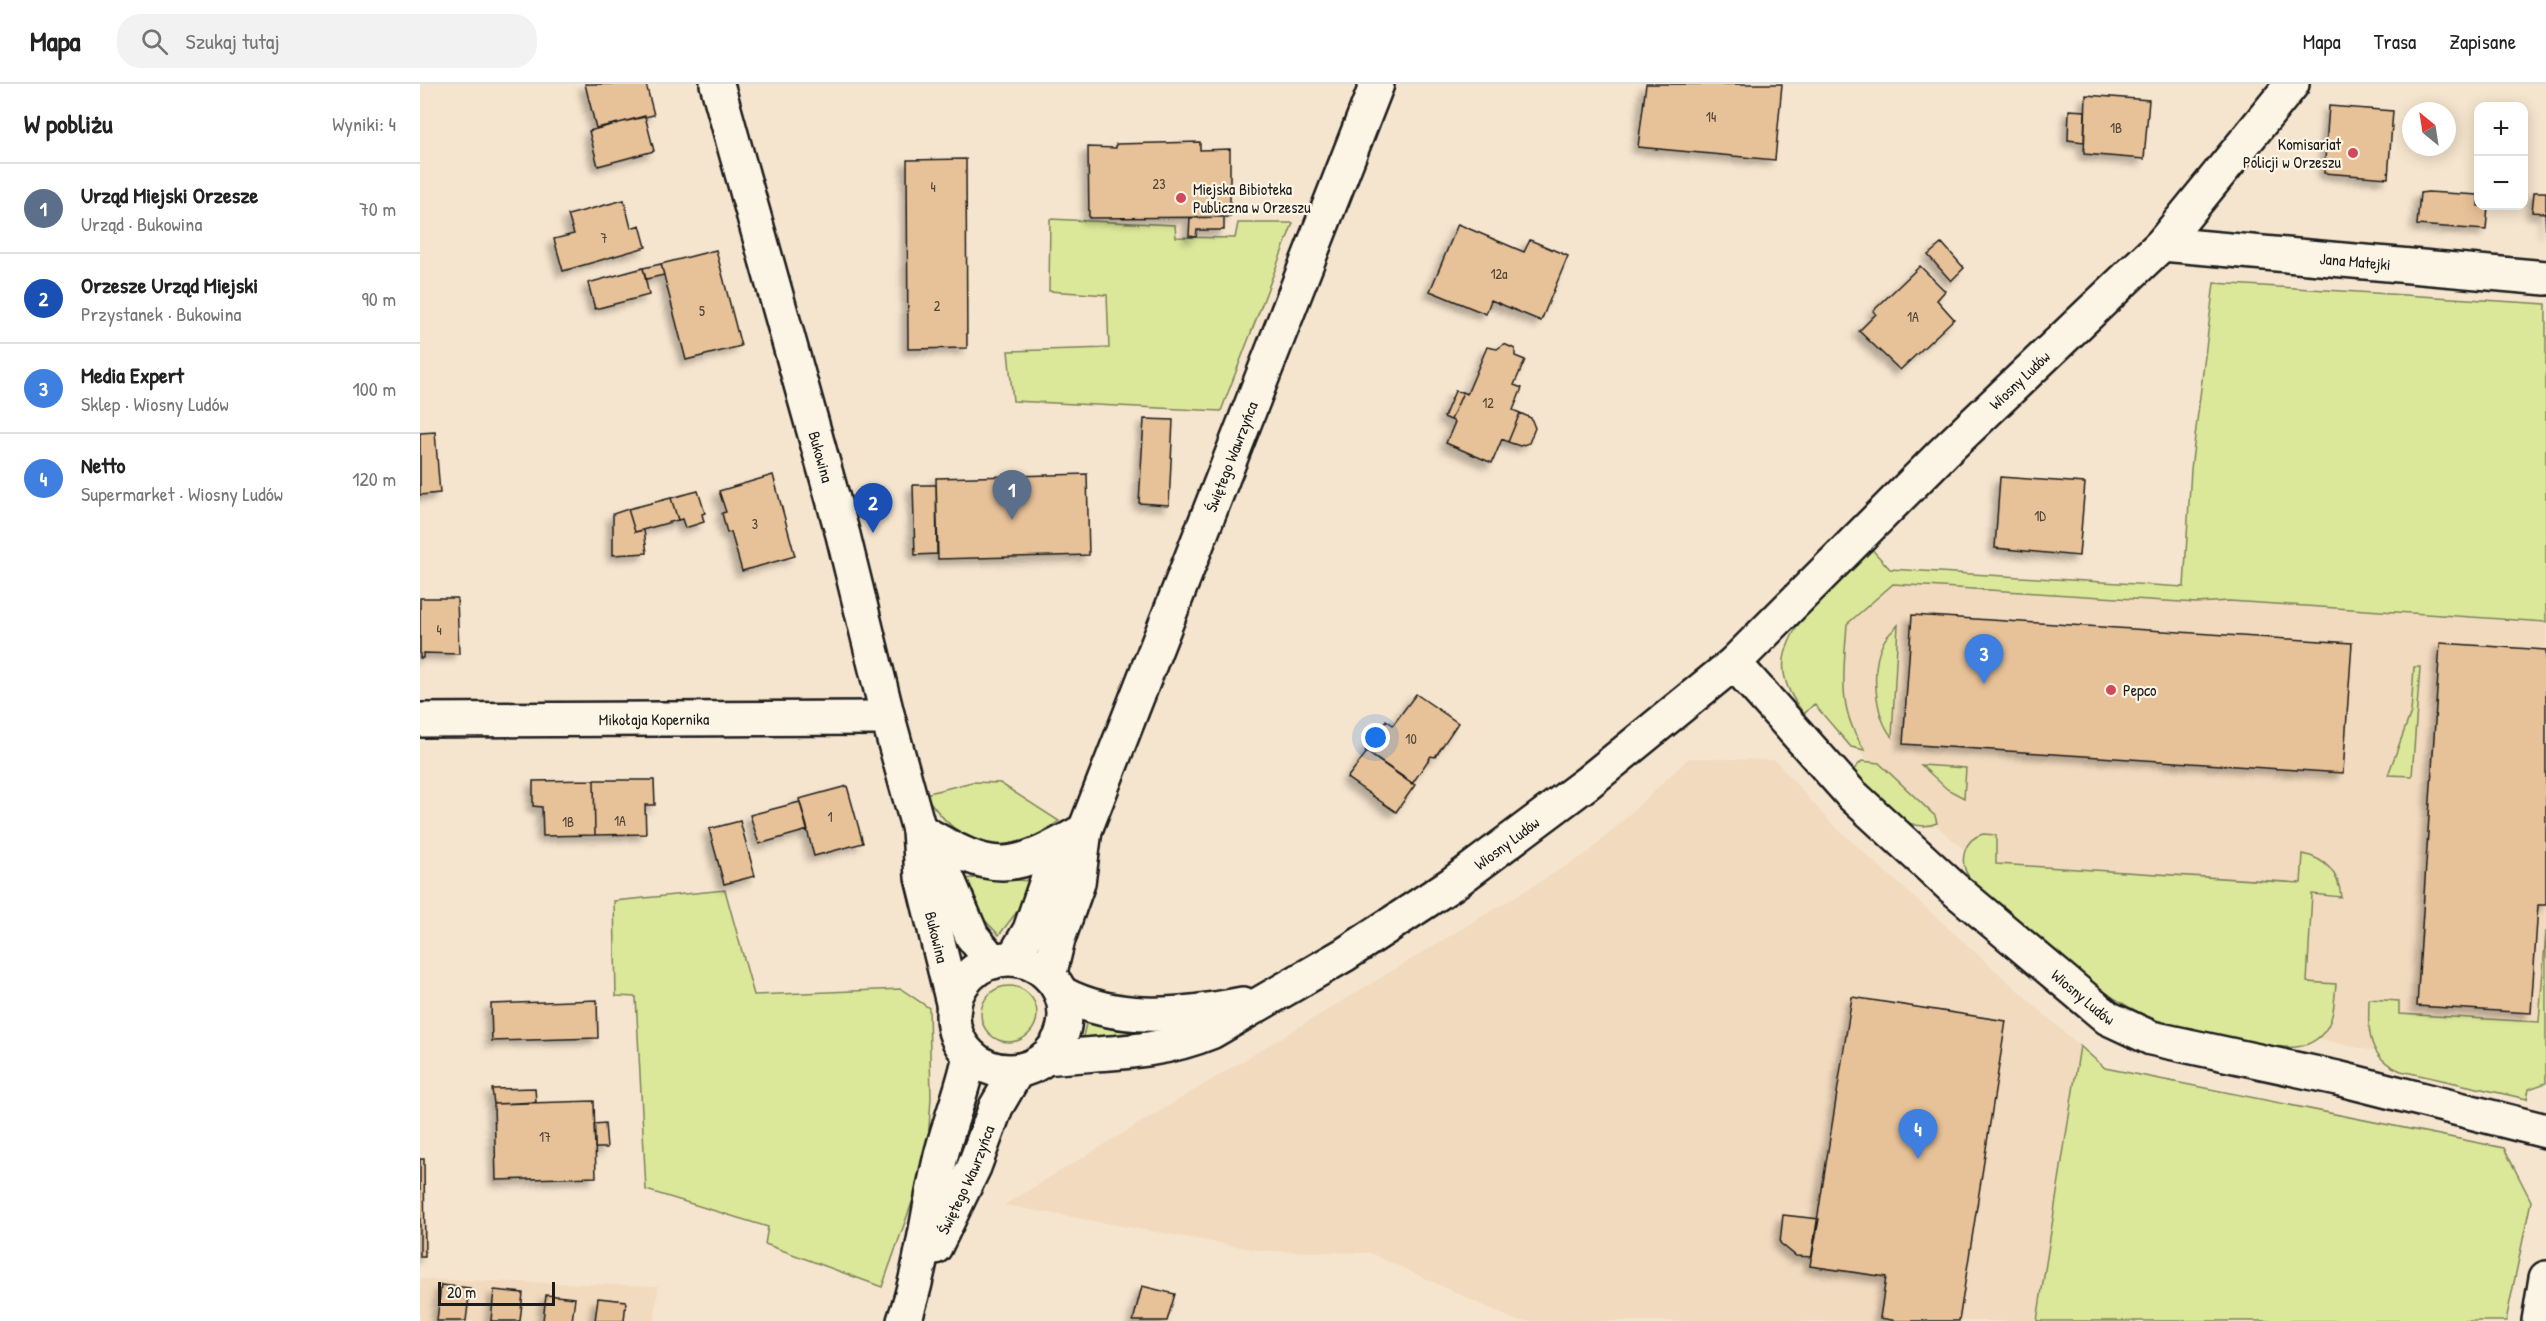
<!DOCTYPE html>
<html lang="pl">
<meta charset="utf-8">
<style>
body{margin:0;font-family:"Patrick Hand",sans-serif;background:#f2f2f2;color:#222}
.controls{position:absolute;right:18px;top:18px;display:grid;overflow:hidden;border-radius:12px;box-shadow:0 3px 15px #0003}
.controls button{width:54px;height:54px;display:grid;place-items:center;padding:0;border:0;border-bottom:2px solid #e0e0e0;background:#fff;color:#222;font:30px sans-serif}
.compass{position:absolute;left:1982px;top:18px;width:54px;height:54px;border-radius:50%;background:#fff;box-shadow:0 3px 15px #0003;rotate:330deg}
.scale{position:absolute;left:18px;bottom:15px;width:117px;box-sizing:border-box;padding-left:6px;border:3px solid #1c1c1c;border-top:0;font-size:16px;line-height:21px;white-space:nowrap;color:#1c1c1c;-webkit-text-stroke:4px #fcf5e5;paint-order:stroke}
.you{position:absolute;left:956px;top:654px;width:21px;height:21px;margin:-15px;border:4px solid #fff;border-radius:50%;background:#1a73e8;box-shadow:0 0 0 9px #1a73e833}
.badge{display:grid;place-items:center;width:39px;height:39px;border-radius:50%;background:#2563eb;color:#fff;font-size:20px;font-weight:700}
.pin{position:absolute;translate:-50% -50px;filter:drop-shadow(0 2px 3px #0008)}
.pin::after{content:'';position:absolute;top:32px;width:21px;height:18px;background:inherit;clip-path:polygon(0 0,100% 0,50% 100%)}
.list{margin:0;padding:0;list-style:none}
h2{display:flex;justify-content:space-between;align-items:center;height:78px;margin:0;padding:0 24px;font-size:26px}
h2 small{font-size:20px;font-weight:400;color:#767676}
.list li{display:grid;grid-template-columns:39px 1fr auto;gap:18px;align-items:center;box-sizing:border-box;height:90px;padding:0 24px;border-top:2px solid #e0e0e0}
.list b{display:block;font-size:22px;white-space:nowrap}
.list p{margin:0;font-size:20px;white-space:nowrap;color:#767676}
.list em{font-size:20px;font-style:normal;color:#767676}
.icon{flex:none;width:33px;height:33px;fill:none;stroke:currentColor;stroke-width:2;stroke-linecap:round;stroke-linejoin:round}
.map{position:relative;flex:none;width:2126px;height:1237px;overflow:hidden}
header{display:flex;align-items:center;gap:36px;box-sizing:border-box;height:84px;padding:0 30px;background:#fff;border-bottom:2px solid #e0e0e0}
header strong{font-size:28px}
nav{display:flex;gap:33px;margin-inline-start:auto;font-size:21px}
.search{width:420px;height:54px;background:#f2f2f2;display:flex;align-items:center;gap:15px;box-sizing:border-box;padding:0 21px;border-radius:24px;color:#767676;font-size:22px}
main{display:flex}
aside{flex:1;background:#fff}
.map>svg:first-child{display:block}
.built{fill:#f2dabe}
.green{fill:#dbe799;stroke:#7c825a;stroke-width:1.5}
.building{fill:#e7c197;stroke:#1c1c1c;stroke-width:1.5;filter:url(#shadow)}
.lines{fill:none;stroke-linecap:round;stroke-linejoin:round}
.street-casing{stroke:#1c1c1c;stroke-width:38}
.secondary-casing{stroke:#1c1c1c;stroke-width:38}
.street{stroke:#fcf5e5;stroke-width:33}
.secondary{stroke:#fcf5e5;stroke-width:33}
.poi-dot{fill:#d1495b;stroke:#fcf5e5;stroke-width:2}
.labels{text-anchor:middle;dominant-baseline:central;stroke-width:4.5;stroke-linejoin:round;paint-order:stroke}
.number-label{font-size:14px;fill:#4f453b}
.poi-label{font-size:16px;fill:#1c1c1c;stroke:#fcf5e5;text-anchor:start}
.street-label{font-size:16px;fill:#1c1c1c;stroke:#fcf5e5}
</style>
<header>
<strong>Mapa</strong>
<div class="search"><svg class="icon" aria-label="search" viewBox="0 0 24 24"><circle cx="10" cy="10" r="6"/><path d="M15 15l6 6"/></svg>Szukaj tutaj</div>
<nav><a>Mapa</a><a>Trasa</a><a>Zapisane</a></nav>
</header>
<main>
<aside>
<h2>W pobliżu<small>Wyniki: 4</small></h2>
<ul class="list">
<li><span class="badge" style="background:#5c6f8a">1</span><div><b>Urząd Miejski Orzesze</b><p>Urząd · Bukowina</p></div><em>70 m</em></li>
<li><span class="badge" style="background:#1a4fb4">2</span><div><b>Orzesze Urząd Miejski</b><p>Przystanek · Bukowina</p></div><em>90 m</em></li>
<li><span class="badge" style="background:#3f7fe0">3</span><div><b>Media Expert</b><p>Sklep · Wiosny Ludów</p></div><em>100 m</em></li>
<li><span class="badge" style="background:#3f7fe0">4</span><div><b>Netto</b><p>Supermarket · Wiosny Ludów</p></div><em>120 m</em></li>
</ul>
</aside>
<div class="map">
<svg width="2126" height="1237" viewBox="0 0 2126 1237">
<defs>
<filter id="shadow"><feDropShadow dx="-5.5" dy="5.5" stdDeviation="3" flood-color="#0004"/></filter>
</defs>
<rect width="100%" height="100%" fill="#f6e5ce"/>
<filter id="ink" filterUnits="userSpaceOnUse"><feTurbulence type="fractalNoise" baseFrequency=".0167" numOctaves="2"/><feDisplacementMap in="SourceGraphic" scale="12" xChannelSelector="R" yChannelSelector="G"/><feConvolveMatrix kernelMatrix="1 2 1 2 8 2 1 2 1" color-interpolation-filters="sRGB"/></filter>
<g filter="url(#ink)">
<path class="built" d="M 1470,485 L 2126,525 L 2126,973 L 2095,998 L 1880,951 L 1652,863 L 1467,697 L 1407,630 L 1407,545 Z
M 1269,674 L 1355,676 L 1410,738 L 1660,962 L 1617,1237 L 1097,1237 L 950,1169 L 843,1167 L 584,1121 L 1169,768 Z
M 0,1195 L 238,1202 L 235,1237 L 0,1237 Z"/>
<path class="green" d="M 630,135 L 755,141 L 756,153 L 815,154 L 818,139 L 873,139 L 801,327 L 593,317 L 588,267 L 689,264 L 687,211 L 629,207 Z
M 1794,199 L 2126,220 L 2126,538 L 1809,517 L 1777,519 L 1473,500 L 1427,540 C 1424,587 1416,625 1445,666 L 1431,663 L 1394,620 L 1384,630 C 1372,614 1361,596 1364,575 C 1371,535 1420,489 1446,459 L 1470,485 L 1764,503 L 1771,385 Z
M 1478,541 L 1472,653 C 1455,632 1450,584 1463,559 C 1466,552 1473,547 1478,541 Z
M 1994,583 L 2000,583 L 1992,692 L 1968,691 L 1991,628 Z
M 1442,677 L 1459,679 L 1515,732 L 1517,739 C 1484,754 1452,708 1432,687 Z
M 1501,681 L 1546,684 L 1544,714 L 1527,705 Z
M 552,698 L 580,699 L 639,737 C 585,776 540,766 505,710 Z
M 1563,750 L 1576,751 L 1576,780 L 1881,799 L 1883,770 C 1906,775 1919,789 1921,813 L 1892,810 L 1887,898 L 1916,900 C 1914,917 1915,934 1904,948 C 1884,972 1855,962 1828,957 C 1799,951 1767,948 1739,937 C 1686,917 1646,877 1604,841 C 1590,829 1558,807 1549,793 C 1538,777 1544,755 1563,750 Z
M 553,794 L 612,797 L 609,812 L 579,851 L 555,826 L 545,795 Z
M 305,806 L 334,911 L 481,905 L 509,924 L 511,1013 L 507,1076 L 462,1203 L 345,1160 L 348,1143 L 226,1106 L 216,913 L 196,912 L 194,817 Z
M 2126,847 L 2126,999 L 2109,1005 L 2107,1015 L 1981,987 C 1947,974 1948,947 1949,915 L 1979,917 L 1979,930 L 2119,938 Z
M561 930a28 28 0 1 1 56 0a28 28 0 1 1-56 0Z
M 667,936 L 718,941 L 717,956 L 662,956 Z
M 1660,962 L 1685,984 L 2084,1064 L 2111,1117 L 2086,1237 L 1617,1237 Z"/>
<path class="building" d="M 165,0 L 226,0 L 234,31 L 176,44 Z
M 1226,0 L 1362,0 L 1355,76 L 1218,63 Z
M 1666,11 L 1729,16 L 1724,75 L 1664,70 Z
M 1909,22 L 1973,27 L 1968,94 L 1904,89 Z
M 1649,26 L 1665,27 L 1664,58 L 1648,56 Z
M 225,32 L 234,67 L 178,82 L 169,47 Z
M 780,58 L 780,66 L 810,65 L 810,133 L 669,134 L 668,63 L 696,64 L 696,60 Z
M 546,75 L 547,264 L 488,265 L 487,76 Z
M 2008,108 L 2058,111 L 2058,122 L 2068,122 L 2066,146 L 1997,141 L 2000,109 Z
M 2114,108 L 2126,108 L 2126,149 L 2125,129 L 2112,128 Z
M 204,116 L 211,144 L 220,141 L 226,163 L 143,187 L 134,155 L 154,150 L 148,131 Z
M 804,133 L 804,146 L 777,146 L 776,153 L 769,152 L 770,134 Z
M 1038,140 L 1104,168 L 1110,156 L 1148,172 L 1121,237 L 1071,216 L 1066,230 L 1010,207 Z
M 1522,159 L 1544,184 L 1531,197 L 1508,171 Z
M 296,166 L 321,262 L 266,276 L 241,180 Z
M 241,180 L 244,191 L 226,195 L 223,184 Z
M 1500,182 L 1525,207 L 1517,216 L 1534,235 L 1480,286 L 1439,247 L 1456,230 L 1453,227 Z
M 223,184 L 229,211 L 175,225 L 168,199 Z
M 1084,260 L 1095,265 L 1095,272 L 1105,276 L 1094,301 L 1102,304 L 1093,326 L 1100,329 L 1088,358 L 1082,355 L 1072,379 L 1026,359 L 1035,338 L 1031,336 L 1043,308 L 1047,310 L 1067,263 L 1077,265 Z
M 1035,307 L 1043,308 L 1031,336 L 1024,333 Z
M 1100,329 L 1111,334 L 1115,344 L 1109,359 L 1100,362 L 1088,358 Z
M 724,335 L 753,336 L 749,421 L 719,419 Z
M 15,348 L 20,409 L 0,411 L 0,349 Z
M 667,390 L 669,471 L 518,475 L 516,394 Z
M 353,391 L 375,472 L 322,487 L 311,448 L 307,449 L 302,429 L 306,428 L 299,407 Z
M 1580,393 L 1665,399 L 1659,472 L 1575,464 Z
M 493,401 L 516,401 L 517,470 L 495,471 Z
M 278,407 L 285,429 L 282,430 L 284,438 L 265,444 L 262,435 L 258,436 L 251,414 Z
M 251,414 L 258,436 L 215,448 L 208,425 Z
M 208,425 L 215,448 L 224,446 L 227,469 L 193,471 L 193,430 Z
M 0,514 L 37,514 L 39,570 L 3,569 L 3,574 L 0,574 Z
M 1492,531 L 1932,559 L 1923,689 L 1483,660 Z
M 2020,559 L 2126,566 L 2126,821 L 2118,821 L 2111,929 L 1997,922 Z
M 996,610 L 1038,639 L 1015,673 L 1011,672 L 992,700 L 945,667 L 966,636 L 973,641 Z
M 947,668 L 995,701 L 976,728 L 927,694 Z
M 174,696 L 175,751 L 123,752 L 122,723 L 113,722 L 113,697 Z
M 174,696 L 234,696 L 235,721 L 225,721 L 226,750 L 175,751 Z
M 427,702 L 443,759 L 394,772 L 379,715 Z
M 380,718 L 388,746 L 339,760 L 330,731 Z
M 320,737 L 335,792 L 304,800 L 289,745 Z
M 1432,913 L 1586,937 L 1539,1237 L 1477,1237 L 1460,1234 L 1466,1193 L 1390,1182 Z
M 177,916 L 178,954 L 72,957 L 71,920 Z
M 115,1004 L 116,1018 L 74,1020 L 72,1005 Z
M 174,1017 L 176,1093 L 76,1096 L 74,1020 Z
M 185,1039 L 187,1064 L 175,1064 L 174,1040 Z
M 0,1075 L 4,1075 L 5,1173 L 0,1173 Z
M 1363,1131 L 1399,1135 L 1392,1173 L 1376,1172 L 1360,1159 Z
M 21,1201 L 50,1204 L 46,1237 L 17,1237 Z
M 722,1202 L 755,1210 L 747,1237 L 713,1237 Z
M 74,1206 L 103,1209 L 100,1237 L 71,1237 Z
M 126,1211 L 155,1214 L 152,1237 L 123,1237 Z
M 178,1214 L 206,1217 L 204,1237 L 175,1237 Z"/>
<g class="lines">
<defs>
<g id="street">
<path id="s1" d="M 1742,160 L 2126,194"/>
<path id="s2" d="M 1314,579 L 1431,710 L 1532,803 L 1688,934 L 1731,954 L 1917,994 L 2126,1047"/>
<path id="s3" d="M 0,636 L 468,634"/>
<path d="M 641,909 C 696,939 763,932 823,920"/>
<path id="s4" d="M 625,974 C 684,968 735,971 791,948 L 924,871 L 1032,800 L 1167,699 L 1314,579 L 1524,368 L 1742,160 L 1872,0"/>
<path d="M 2119,1237 L 2126,1194"/>
</g>
<g id="secondary">
<path id="s5" d="M 297,0 L 423,451 L 468,634 L 499,746 L 502,793 L 534,923"/>
<path d="M 499,746 C 576,791 589,789 665,746"/>
<path d="M 501,750 L 523,784 L 552,852 L 573,878"/>
<path d="M 593,875 L 610,846 L 630,788 L 637,775 L 654,758"/>
<circle cx="589" cy="931" r="56"/>
<path id="s6" d="M 629,892 L 638,855 L 658,799 L 665,746 L 957,0"/>
<path id="s7" d="M 515,1163 L 554,1083 L 576,1023 L 597,987"/>
<path d="M 484,1237 C 502,1185 507,1130 520,1076 C 528,1041 543,1007 550,971"/>
</g>
</defs>
<use href="#street" class="street-casing"/>
<use href="#secondary" class="secondary-casing"/>
<use href="#street" class="street"/>
<use href="#secondary" class="secondary"/>
</g>
</g>
<g class="poi-dot">
<circle cx="1933" cy="69" r="6"/>
<circle cx="761" cy="114" r="6"/>
<circle cx="1691" cy="606" r="6"/>
</g>
<g class="labels">
<g class="number-label">
<text x="1291" y="32">14</text>
<text x="1696" y="43">1B</text>
<text x="739" y="99">23</text>
<text x="513" y="102">4</text>
<text x="184" y="153">7</text>
<text x="1079" y="189">12a</text>
<text x="517" y="221">2</text>
<text x="282" y="226">5</text>
<text x="1493" y="232">1A</text>
<text x="1068" y="318">12</text>
<text x="1620" y="431">1D</text>
<text x="335" y="439">3</text>
<text x="19" y="545">4</text>
<text x="991" y="654">10</text>
<text x="410" y="732">1</text>
<text x="200" y="736">1A</text>
<text x="148" y="737">1B</text>
<text x="125" y="1052">17</text>
</g>
<g class="poi-label">
<text x="1921" y="60" text-anchor="end">Komisariat<tspan x="1921" dy="18">Policji w Orzeszu</tspan></text>
<text x="773" y="105">Miejska Bibioteka<tspan x="773" dy="18">Publiczna w Orzeszu</tspan></text>
<text x="1703" y="606">Pepco</text>
</g>
<g class="street-label">
<text stroke="none"><textPath href="#s1" startOffset="194">Jana Matejki</textPath></text>
<text stroke="none"><textPath href="#s4" startOffset="1212">Wiosny Ludów</textPath></text>
<text stroke="none"><textPath href="#s5" startOffset="387">Bukowina</textPath></text>
<text stroke="none"><textPath href="#s6" startOffset="552">Świętego Wawrzyńca</textPath></text>
<text stroke="none"><textPath href="#s3" startOffset="234">Mikołaja Kopernika</textPath></text>
<text stroke="none"><textPath href="#s4" startOffset="520">Wiosny Ludów</textPath></text>
<text stroke="none"><textPath href="#s5" startOffset="882">Bukowina</textPath></text>
<text stroke="none"><textPath href="#s2" startOffset="484">Wiosny Ludów</textPath></text>
<text stroke="none"><textPath href="#s7" startOffset="74">Świętego Wawrzyńca</textPath></text>
</g>
</g>
</svg>
<div class="controls">
<button>+</button>
<button>−</button>
</div>
<svg class="compass" viewBox="-18 -18 36 36"><path d="M0-13l5 13h-10z" fill="#e53935"/><path d="M0 13l5-13h-10z" fill="#767676"/></svg>
<div class="scale">20 m</div>
<div class="you"></div>
<div class="pin badge" style="left:592px;top:436px;background:#5c6f8a">1</div>
<div class="pin badge" style="left:453px;top:449px;background:#1a4fb4">2</div>
<div class="pin badge" style="left:1564px;top:600px;background:#3f7fe0">3</div>
<div class="pin badge" style="left:1498px;top:1075px;background:#3f7fe0">4</div>
</div>
</main>
